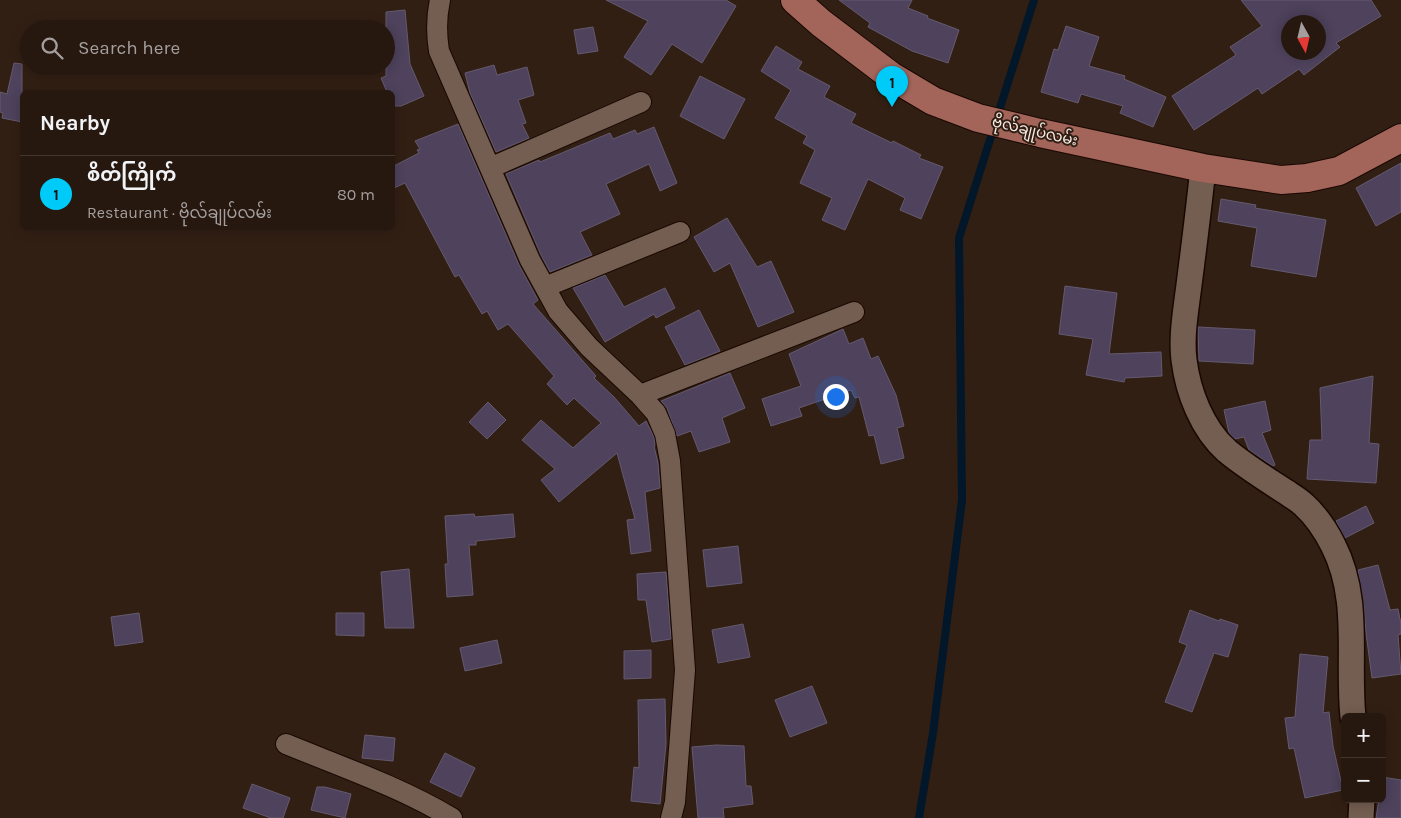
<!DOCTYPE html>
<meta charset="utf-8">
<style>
body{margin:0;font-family:Karla,"Noto Sans Myanmar",sans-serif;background:#32241d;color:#f1f3f6}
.controls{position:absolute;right:15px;bottom:15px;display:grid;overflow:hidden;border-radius:8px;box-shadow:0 2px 12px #0003}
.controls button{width:45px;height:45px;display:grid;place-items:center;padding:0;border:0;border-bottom:1px solid #42362f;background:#26170f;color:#f1f3f6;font:25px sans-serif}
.compass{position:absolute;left:1281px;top:15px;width:45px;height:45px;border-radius:50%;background:#26170f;box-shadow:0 2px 12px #0003;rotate:172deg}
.you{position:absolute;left:835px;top:396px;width:18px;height:18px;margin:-12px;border:4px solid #fff;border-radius:50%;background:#1a73e8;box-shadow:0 0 0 8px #1a73e833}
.badge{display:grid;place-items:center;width:32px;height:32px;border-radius:50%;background:#00cbf8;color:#111;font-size:16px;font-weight:700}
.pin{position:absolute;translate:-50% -41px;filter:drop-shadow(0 1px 2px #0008)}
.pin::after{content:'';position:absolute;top:26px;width:18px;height:15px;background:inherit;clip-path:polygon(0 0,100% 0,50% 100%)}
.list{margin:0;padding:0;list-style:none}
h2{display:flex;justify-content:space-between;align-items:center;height:65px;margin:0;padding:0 20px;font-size:21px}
h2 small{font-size:16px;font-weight:400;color:#a49f9e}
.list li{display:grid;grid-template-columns:32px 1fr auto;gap:15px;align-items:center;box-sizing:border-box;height:75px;padding:0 20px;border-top:1px solid #42362f}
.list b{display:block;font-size:19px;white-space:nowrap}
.list p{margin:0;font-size:16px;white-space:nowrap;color:#a49f9e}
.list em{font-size:16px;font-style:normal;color:#a49f9e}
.icon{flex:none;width:28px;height:28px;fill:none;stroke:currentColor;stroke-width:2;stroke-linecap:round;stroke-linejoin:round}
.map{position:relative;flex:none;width:1401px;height:818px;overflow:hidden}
.search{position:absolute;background:#26170f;box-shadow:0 2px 12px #0003;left:20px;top:20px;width:375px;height:55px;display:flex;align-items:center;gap:12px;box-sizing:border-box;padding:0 18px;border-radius:28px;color:#a49f9e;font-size:19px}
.panel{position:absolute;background:#26170f;box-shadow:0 2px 12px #0003;left:20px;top:90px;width:375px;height:140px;border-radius:8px}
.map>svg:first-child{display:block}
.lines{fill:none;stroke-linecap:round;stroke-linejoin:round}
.stream{stroke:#021729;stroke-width:8}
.building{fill:#4e425c;stroke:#645a6f;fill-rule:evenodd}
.minor-casing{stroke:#190802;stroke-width:22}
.tertiary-casing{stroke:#190802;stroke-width:28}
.primary-casing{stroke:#190802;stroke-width:30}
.minor{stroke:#745e51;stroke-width:20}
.tertiary{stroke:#745e51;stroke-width:25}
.primary{stroke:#a3645a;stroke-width:28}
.labels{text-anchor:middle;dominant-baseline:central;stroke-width:4;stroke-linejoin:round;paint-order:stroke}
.street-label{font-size:15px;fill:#f9ece4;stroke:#321f14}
</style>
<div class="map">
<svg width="1401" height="818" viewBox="0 0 1401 818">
<rect width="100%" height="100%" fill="#321f14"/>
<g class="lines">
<path class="stream" d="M 919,818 L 933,733 L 962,500 L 959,238 L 1034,0"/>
</g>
<path class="building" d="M 606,0 L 726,0 L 736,6 L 702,63 L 672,44 L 651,75 L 624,57 L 648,21 Z
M 839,0 L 912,0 L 908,8 L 928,16 L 927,18 L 959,30 L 948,63 L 912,51 L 868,27 L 870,23 Z
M 1241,0 L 1371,0 L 1381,16 L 1336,43 L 1340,47 L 1304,75 L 1299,69 L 1262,94 L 1258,88 L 1194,130 L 1172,96 L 1236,55 L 1230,47 L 1262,26 ZM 1288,22 L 1318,22 L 1318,52 L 1288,52 Z
M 405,10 L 410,64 L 424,96 L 401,106 L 393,106 L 392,92 L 387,92 L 381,78 L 386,76 L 386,12 Z
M 1066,26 L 1099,37 L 1089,66 L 1125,76 L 1124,79 L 1166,97 L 1153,127 L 1120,113 L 1123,106 L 1081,94 L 1078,103 L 1041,92 L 1054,49 L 1058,50 Z
M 593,27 L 598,51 L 578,54 L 574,30 Z
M 776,46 L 802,62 L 798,69 L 830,86 L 824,97 L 856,114 L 851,123 L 892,143 L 893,141 L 921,155 L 919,158 L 943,167 L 921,219 L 900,210 L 905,198 L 868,179 L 845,230 L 822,220 L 832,198 L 800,183 L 815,150 L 803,143 L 807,136 L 775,118 L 791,90 L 761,71 Z
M 14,63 L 22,64 L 22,122 L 2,118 L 3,113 L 0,112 L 0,92 L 7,94 Z
M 494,65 L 497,75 L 527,67 L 534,95 L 518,100 L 526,123 L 522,124 L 529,138 L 496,152 L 470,93 L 465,73 Z
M 700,76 L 745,99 L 724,139 L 680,116 Z
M 458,124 L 519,265 L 538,300 L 533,304 L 596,376 L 594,378 L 614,397 L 639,426 L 646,421 L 654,437 L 655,445 L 654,446 L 658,463 L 660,488 L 645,492 L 651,551 L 631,554 L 627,520 L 635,519 L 617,453 L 559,502 L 541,480 L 555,469 L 522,440 L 541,420 L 573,448 L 601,423 L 574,398 L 567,405 L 547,384 L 554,376 L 508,324 L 498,330 L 487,311 L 482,314 L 459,275 L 455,277 L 405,183 L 392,189 L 392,167 L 419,153 L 417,150 L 420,149 L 415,141 Z
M 654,127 L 677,183 L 660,191 L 649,164 L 606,184 L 620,214 L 580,232 L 592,255 L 550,272 L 541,255 L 506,174 L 539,160 L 540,162 L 610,133 L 613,139 L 635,130 L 637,134 Z
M 1401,163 L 1401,212 L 1376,226 L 1356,188 Z
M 1221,199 L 1256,205 L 1255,208 L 1326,220 L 1316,277 L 1251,266 L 1257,228 L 1218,221 Z
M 727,218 L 757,267 L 771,261 L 794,312 L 758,327 L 730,263 L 714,272 L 694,237 Z
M 605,275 L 624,307 L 665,288 L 675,308 L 656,318 L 654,314 L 605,342 L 573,288 Z
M 1065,286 L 1117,293 L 1109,354 L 1161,352 L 1162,376 L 1125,378 L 1124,382 L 1086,375 L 1093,339 L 1059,334 Z
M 699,310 L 720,351 L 685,365 L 665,327 Z
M 1198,327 L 1255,330 L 1253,364 L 1199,361 Z
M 843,329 L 849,344 L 863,338 L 871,359 L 878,356 L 896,395 L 904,426 L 897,428 L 904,458 L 881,464 L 874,435 L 869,436 L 859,397 L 855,398 L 851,390 L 799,408 L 802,416 L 771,426 L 762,399 L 801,386 L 789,354 Z
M 730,373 L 745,408 L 722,418 L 730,442 L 699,452 L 691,431 L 677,436 L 667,408 L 661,401 Z
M 1373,376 L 1369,443 L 1379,444 L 1376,483 L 1307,479 L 1310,440 L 1322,440 L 1320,388 Z
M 1265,401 L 1271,430 L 1262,433 L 1275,465 L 1273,466 L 1249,450 L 1244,437 L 1235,439 L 1229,433 L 1224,410 Z
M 488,402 L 506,420 L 487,439 L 469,422 Z
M 1366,506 L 1374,523 L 1345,538 L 1336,521 Z
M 474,514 L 475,517 L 513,514 L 515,537 L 476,541 L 476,545 L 469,545 L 473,595 L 447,597 L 445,564 L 448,564 L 445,516 Z
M 738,546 L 742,583 L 707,587 L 703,550 Z
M 1378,565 L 1390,610 L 1398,609 L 1401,624 L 1401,634 L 1398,635 L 1401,674 L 1372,678 L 1366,633 L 1364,606 L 1358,570 Z
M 409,569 L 414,628 L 385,628 L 381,572 Z
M 666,572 L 671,639 L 652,642 L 646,600 L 638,600 L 637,574 Z
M 1190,610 L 1219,621 L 1220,619 L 1238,625 L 1228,657 L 1214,653 L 1192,712 L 1165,702 L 1187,645 L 1179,642 Z
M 139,613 L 143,642 L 115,646 L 111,617 Z
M 336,613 L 364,613 L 364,636 L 336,635 Z
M 743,624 L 750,657 L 718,663 L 712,630 Z
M 497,640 L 502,663 L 465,671 L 460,648 Z
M 651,650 L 651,678 L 624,679 L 624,651 Z
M 1300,654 L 1328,657 L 1323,713 L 1329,712 L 1333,746 L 1343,790 L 1305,798 L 1294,748 L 1289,749 L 1285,718 L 1295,717 Z
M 812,686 L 827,723 L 790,737 L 775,700 Z
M 665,699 L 666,744 L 660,804 L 631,801 L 634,767 L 639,768 L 638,700 Z
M 365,735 L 395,738 L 393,761 L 362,758 Z
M 716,745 L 744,746 L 746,786 L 751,786 L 753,804 L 723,808 L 724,818 L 698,818 L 692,747 Z
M 445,753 L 475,768 L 461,797 L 430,782 Z
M 1382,777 L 1401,780 L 1401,818 L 1376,818 L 1379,799 L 1382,799 Z
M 252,784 L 290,798 L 283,818 L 271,818 L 243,808 Z
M 317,787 L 325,787 L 351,794 L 345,818 L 311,810 Z"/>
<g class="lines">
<defs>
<path id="minor" d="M 440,0 C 436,18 436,32 439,51 L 530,260 L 558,311 L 589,347 L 640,395 L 656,413 L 665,434 L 670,461 L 685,670 L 675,802 L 671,818
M 490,168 L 641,102
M 545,287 L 680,232
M 640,395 L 854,312
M 286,744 C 342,767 400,787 452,818"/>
<path id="tertiary" d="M 1203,168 C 1199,207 1194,246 1189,285 C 1186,309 1181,336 1184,360 C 1188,392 1202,429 1227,451 C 1245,466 1266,479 1286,492 C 1292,496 1299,500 1304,505 C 1316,516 1326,531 1333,545 C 1361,599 1347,659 1353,717
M 1361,818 L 1362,799"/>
<path id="primary" d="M 795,0 L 821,23 L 891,76 L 933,101 L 978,118 L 1040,133 L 1203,168 L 1281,180 L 1307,178 L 1339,171 L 1401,138"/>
</defs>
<use href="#minor" class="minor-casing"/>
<use href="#tertiary" class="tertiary-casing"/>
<use href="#primary" class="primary-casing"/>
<use href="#minor" class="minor"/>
<use href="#tertiary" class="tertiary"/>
<use href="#primary" class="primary"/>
</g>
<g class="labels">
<g class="street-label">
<text transform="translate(1035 131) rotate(13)">ဗိုလ်‌ချုပ်‌လမ်း</text>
</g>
</g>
</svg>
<div class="controls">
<button>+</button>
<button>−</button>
</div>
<svg class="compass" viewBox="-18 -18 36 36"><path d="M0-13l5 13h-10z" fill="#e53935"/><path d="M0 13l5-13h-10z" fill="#a49f9e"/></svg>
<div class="you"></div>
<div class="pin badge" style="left:892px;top:107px">1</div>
<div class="search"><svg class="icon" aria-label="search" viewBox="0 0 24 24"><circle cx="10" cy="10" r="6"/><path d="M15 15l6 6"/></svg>Search here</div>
<section class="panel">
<h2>Nearby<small></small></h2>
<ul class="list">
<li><span class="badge">1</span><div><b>စိတ်ကြိုက်</b><p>Restaurant · ဗိုလ်‌ချုပ်‌လမ်း</p></div><em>80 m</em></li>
</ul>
</section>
</div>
